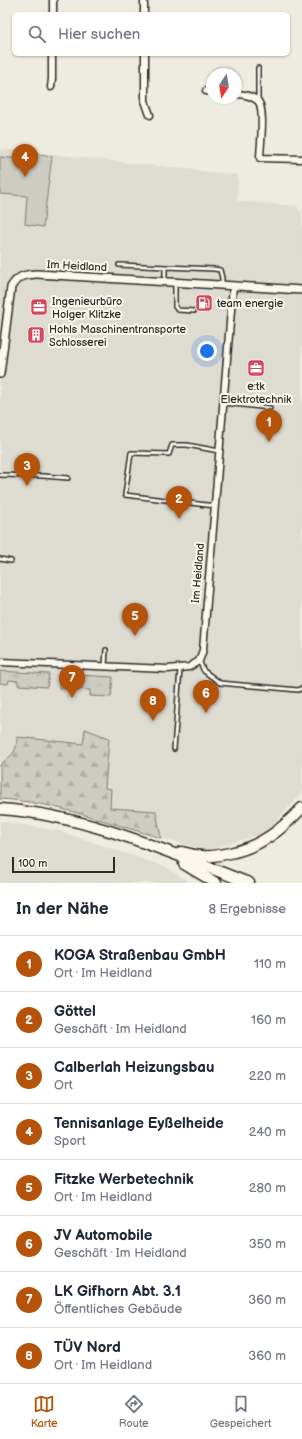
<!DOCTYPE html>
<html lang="de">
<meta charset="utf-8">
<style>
body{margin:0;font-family:"Balsamiq Sans",sans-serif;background:#f2f2f3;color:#1f2937}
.compass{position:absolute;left:206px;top:68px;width:36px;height:36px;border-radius:50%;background:#fff;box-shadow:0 1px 3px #0004;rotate:192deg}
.scale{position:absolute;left:12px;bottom:10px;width:103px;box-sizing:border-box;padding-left:4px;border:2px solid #2b2b2b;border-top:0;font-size:11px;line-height:14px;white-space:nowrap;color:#2b2b2b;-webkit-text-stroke:3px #fbf7ec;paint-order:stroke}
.you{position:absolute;left:207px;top:351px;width:14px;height:14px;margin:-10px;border:3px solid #fff;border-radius:50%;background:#1a73e8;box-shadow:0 0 0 6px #1a73e833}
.badge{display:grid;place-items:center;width:26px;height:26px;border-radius:50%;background:#b45309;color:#fff;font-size:13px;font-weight:700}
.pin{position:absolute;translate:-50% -33px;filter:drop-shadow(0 1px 2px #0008)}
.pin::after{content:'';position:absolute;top:21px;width:14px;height:12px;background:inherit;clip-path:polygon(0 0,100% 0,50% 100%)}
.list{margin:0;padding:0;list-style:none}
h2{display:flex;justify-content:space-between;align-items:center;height:52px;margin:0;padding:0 16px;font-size:17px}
h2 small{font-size:13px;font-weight:400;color:#747a83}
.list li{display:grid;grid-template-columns:26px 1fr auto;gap:12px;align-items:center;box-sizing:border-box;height:56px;padding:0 16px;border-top:1px solid #e0e1e3}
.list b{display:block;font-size:15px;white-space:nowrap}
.list p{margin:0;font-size:13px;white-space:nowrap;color:#747a83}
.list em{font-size:13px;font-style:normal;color:#747a83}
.icon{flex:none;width:22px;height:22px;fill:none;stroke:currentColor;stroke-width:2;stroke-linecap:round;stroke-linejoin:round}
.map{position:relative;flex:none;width:302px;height:883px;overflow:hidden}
.search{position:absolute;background:#fff;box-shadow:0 1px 3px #0004;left:12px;right:12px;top:12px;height:44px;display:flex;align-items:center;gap:10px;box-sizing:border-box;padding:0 14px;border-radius:6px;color:#747a83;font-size:15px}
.sheet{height:500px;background:#fff}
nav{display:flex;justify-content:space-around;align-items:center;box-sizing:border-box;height:56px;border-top:1px solid #e0e1e3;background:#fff;font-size:11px;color:#747a83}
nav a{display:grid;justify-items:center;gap:2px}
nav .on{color:#b45309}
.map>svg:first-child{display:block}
.built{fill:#dedbd1}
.grass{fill:url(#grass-tufts);stroke:#7c7b76}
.forest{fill:url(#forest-firs);stroke:#7c7b76}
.pitch{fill:#cecbc2;stroke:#7c7b76}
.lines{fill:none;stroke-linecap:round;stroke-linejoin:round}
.service-casing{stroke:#2b2b2b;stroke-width:6}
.minor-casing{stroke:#2b2b2b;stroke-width:9}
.tertiary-casing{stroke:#2b2b2b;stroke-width:10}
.trunk-casing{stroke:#2b2b2b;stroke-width:13}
.service{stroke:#fbf7ec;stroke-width:3}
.minor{stroke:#fbf7ec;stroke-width:6}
.tertiary{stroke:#fbf7ec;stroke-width:7}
.trunk{stroke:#fbf7ec;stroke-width:10}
.labels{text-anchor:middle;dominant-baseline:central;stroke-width:4;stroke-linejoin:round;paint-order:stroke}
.street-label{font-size:11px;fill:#2b2b2b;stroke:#fbf7ec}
.poi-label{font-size:11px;fill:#2b2b2b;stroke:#fbf7ec;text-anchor:start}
</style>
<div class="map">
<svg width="302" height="883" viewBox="0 0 302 883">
<defs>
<pattern id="grass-tufts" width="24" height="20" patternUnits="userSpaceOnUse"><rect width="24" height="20" fill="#cecbc2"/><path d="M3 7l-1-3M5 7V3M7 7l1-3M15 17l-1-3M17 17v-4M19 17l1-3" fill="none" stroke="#b1aea7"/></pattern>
<pattern id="forest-firs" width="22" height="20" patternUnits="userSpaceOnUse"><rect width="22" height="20" fill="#cecbc2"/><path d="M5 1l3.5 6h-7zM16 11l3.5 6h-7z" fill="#b1aea7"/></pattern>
</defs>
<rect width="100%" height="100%" fill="#eeebe0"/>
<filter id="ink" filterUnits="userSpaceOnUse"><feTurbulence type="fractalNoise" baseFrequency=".025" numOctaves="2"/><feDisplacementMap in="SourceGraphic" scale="8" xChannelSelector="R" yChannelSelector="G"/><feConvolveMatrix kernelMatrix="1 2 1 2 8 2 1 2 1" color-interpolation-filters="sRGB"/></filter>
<g filter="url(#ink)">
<path class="built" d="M 0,149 L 52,154 L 238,175 L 237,201 L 298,206 L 298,210 L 302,211 L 302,793 L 265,833 L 206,850 L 132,830 L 67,810 L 21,800 L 0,799 Z
M 0,821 L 59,831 L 166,867 L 190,883 L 0,883 Z"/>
<path class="grass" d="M 0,671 L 49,674 L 47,687 L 18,685 L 18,681 L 9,680 L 8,684 L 0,683 Z
M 60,674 L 113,677 L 111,697 L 90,696 L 90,690 L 59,688 Z"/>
<path class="forest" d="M 85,729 L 109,738 L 105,788 L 111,789 L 110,808 L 156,811 L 161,838 C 108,823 55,802 0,799 L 0,765 C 12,754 17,754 17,737 L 83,744 Z"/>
<path class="pitch" d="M 31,153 L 52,156 L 43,227 L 25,224 L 27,196 L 0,194 L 0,157 L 30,160 Z"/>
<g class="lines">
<defs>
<path id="service" d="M 258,68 L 258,100
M 119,265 L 214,269 L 220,270 L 222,278 L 222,285
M 165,282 L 165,267
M 175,283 L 175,307 L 178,310 L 194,311
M 224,403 L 270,408
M 0,475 L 43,476 L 68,478
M 215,506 L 125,495 L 131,453 L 169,454 L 172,445 L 187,445 L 219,451
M 0,559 L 11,561
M 199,661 L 204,671 L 220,683 L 298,690 L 302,688
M 105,666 L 106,650
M 174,749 L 180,669"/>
<path id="minor" d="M 144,0 L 144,14
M 53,14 L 53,0
M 145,54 L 145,101 L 150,115
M 51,87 L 52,79 L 52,54
M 206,91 L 212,91
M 236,94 C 242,94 251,96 257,100 C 266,107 260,147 260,158 L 302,159
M 0,662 L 167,669 L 189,667 L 199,661 L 203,650 L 233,286"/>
<path id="tertiary" d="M 0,374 L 11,287 C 19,275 24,275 37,274 L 302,290"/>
<path id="trunk" d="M 0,809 C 87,815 168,852 249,883
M 181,852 C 188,853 195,856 202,856 C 211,857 221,855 230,853 C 260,847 281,830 302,808
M 184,864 L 216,883"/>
</defs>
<use href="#service" class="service-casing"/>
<use href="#minor" class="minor-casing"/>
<use href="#tertiary" class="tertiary-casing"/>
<use href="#trunk" class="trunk-casing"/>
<use href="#service" class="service"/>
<use href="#minor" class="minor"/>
<use href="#tertiary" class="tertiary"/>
<use href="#trunk" class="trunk"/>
</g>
</g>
<defs>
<symbol id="fuel-square" viewBox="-11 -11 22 22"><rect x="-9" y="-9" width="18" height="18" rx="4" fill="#d1495b" stroke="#fbf7ec"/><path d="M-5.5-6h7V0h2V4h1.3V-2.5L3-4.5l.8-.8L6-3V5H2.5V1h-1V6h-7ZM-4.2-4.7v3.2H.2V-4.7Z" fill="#fff"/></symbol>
<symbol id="office-square" viewBox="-11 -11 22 22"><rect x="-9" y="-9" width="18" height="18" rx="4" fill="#d1495b" stroke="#fbf7ec"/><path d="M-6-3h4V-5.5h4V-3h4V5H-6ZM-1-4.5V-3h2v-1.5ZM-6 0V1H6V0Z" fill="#fff"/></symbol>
<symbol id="building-square" viewBox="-11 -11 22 22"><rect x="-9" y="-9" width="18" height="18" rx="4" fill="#d1495b" stroke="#fbf7ec"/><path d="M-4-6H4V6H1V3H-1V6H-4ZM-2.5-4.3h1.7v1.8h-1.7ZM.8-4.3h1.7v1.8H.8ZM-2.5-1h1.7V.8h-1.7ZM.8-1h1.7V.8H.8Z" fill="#fff"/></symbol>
</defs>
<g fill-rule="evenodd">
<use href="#fuel-square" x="194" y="293" width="20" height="20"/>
<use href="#office-square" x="29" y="297" width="20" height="20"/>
<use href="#building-square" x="26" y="325" width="20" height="20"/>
<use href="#office-square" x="246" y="358" width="20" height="20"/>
</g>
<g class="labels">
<g class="street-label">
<text transform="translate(77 266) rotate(3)">Im Heidland</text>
<text transform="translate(198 573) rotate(-85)">Im Heidland</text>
</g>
<g class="poi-label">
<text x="52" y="301">Ingenieurbüro<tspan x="52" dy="13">Holger Klitzke</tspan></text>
<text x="217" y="303">team energie</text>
<text x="49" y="329">Hohls Maschinentransporte<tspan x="49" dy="13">Schlosserei</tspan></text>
<text x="256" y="386" text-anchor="middle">e:tk<tspan x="256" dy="13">Elektrotechnik</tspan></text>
</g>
</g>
</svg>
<svg class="compass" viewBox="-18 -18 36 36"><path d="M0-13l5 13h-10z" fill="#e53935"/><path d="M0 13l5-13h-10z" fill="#747a83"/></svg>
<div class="scale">100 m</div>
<div class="you"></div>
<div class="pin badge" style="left:269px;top:442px">1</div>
<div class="pin badge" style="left:179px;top:519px">2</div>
<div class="pin badge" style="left:27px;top:486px">3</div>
<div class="pin badge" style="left:25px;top:177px">4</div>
<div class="pin badge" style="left:135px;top:636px">5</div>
<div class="pin badge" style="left:206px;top:713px">6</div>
<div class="pin badge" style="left:72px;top:698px">7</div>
<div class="pin badge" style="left:153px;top:721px">8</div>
<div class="search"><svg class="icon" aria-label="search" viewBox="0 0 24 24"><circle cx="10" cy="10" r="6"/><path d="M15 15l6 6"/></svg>Hier suchen</div>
</div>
<section class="sheet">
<h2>In der Nähe<small>8 Ergebnisse</small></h2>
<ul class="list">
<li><span class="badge">1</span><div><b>KOGA Straßenbau GmbH</b><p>Ort · Im Heidland</p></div><em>110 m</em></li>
<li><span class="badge">2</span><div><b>Göttel</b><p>Geschäft · Im Heidland</p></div><em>160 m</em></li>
<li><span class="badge">3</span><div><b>Calberlah Heizungsbau</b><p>Ort</p></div><em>220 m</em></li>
<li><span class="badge">4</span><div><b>Tennisanlage Eyßelheide</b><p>Sport</p></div><em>240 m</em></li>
<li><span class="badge">5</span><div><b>Fitzke Werbetechnik</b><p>Ort · Im Heidland</p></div><em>280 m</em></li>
<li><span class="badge">6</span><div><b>JV Automobile</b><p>Geschäft · Im Heidland</p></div><em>350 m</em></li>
<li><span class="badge">7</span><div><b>LK Gifhorn Abt. 3.1</b><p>Öffentliches Gebäude</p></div><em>360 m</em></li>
<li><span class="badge">8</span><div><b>TÜV Nord</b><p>Ort · Im Heidland</p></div><em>360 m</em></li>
</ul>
</section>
<nav>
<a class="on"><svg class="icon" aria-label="map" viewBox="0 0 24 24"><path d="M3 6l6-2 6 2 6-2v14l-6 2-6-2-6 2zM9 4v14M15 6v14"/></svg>Karte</a>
<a><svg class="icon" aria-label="directions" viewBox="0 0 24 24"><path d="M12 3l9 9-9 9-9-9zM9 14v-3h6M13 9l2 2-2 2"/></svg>Route</a>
<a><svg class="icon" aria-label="saved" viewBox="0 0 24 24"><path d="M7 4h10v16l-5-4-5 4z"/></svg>Gespeichert</a>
</nav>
